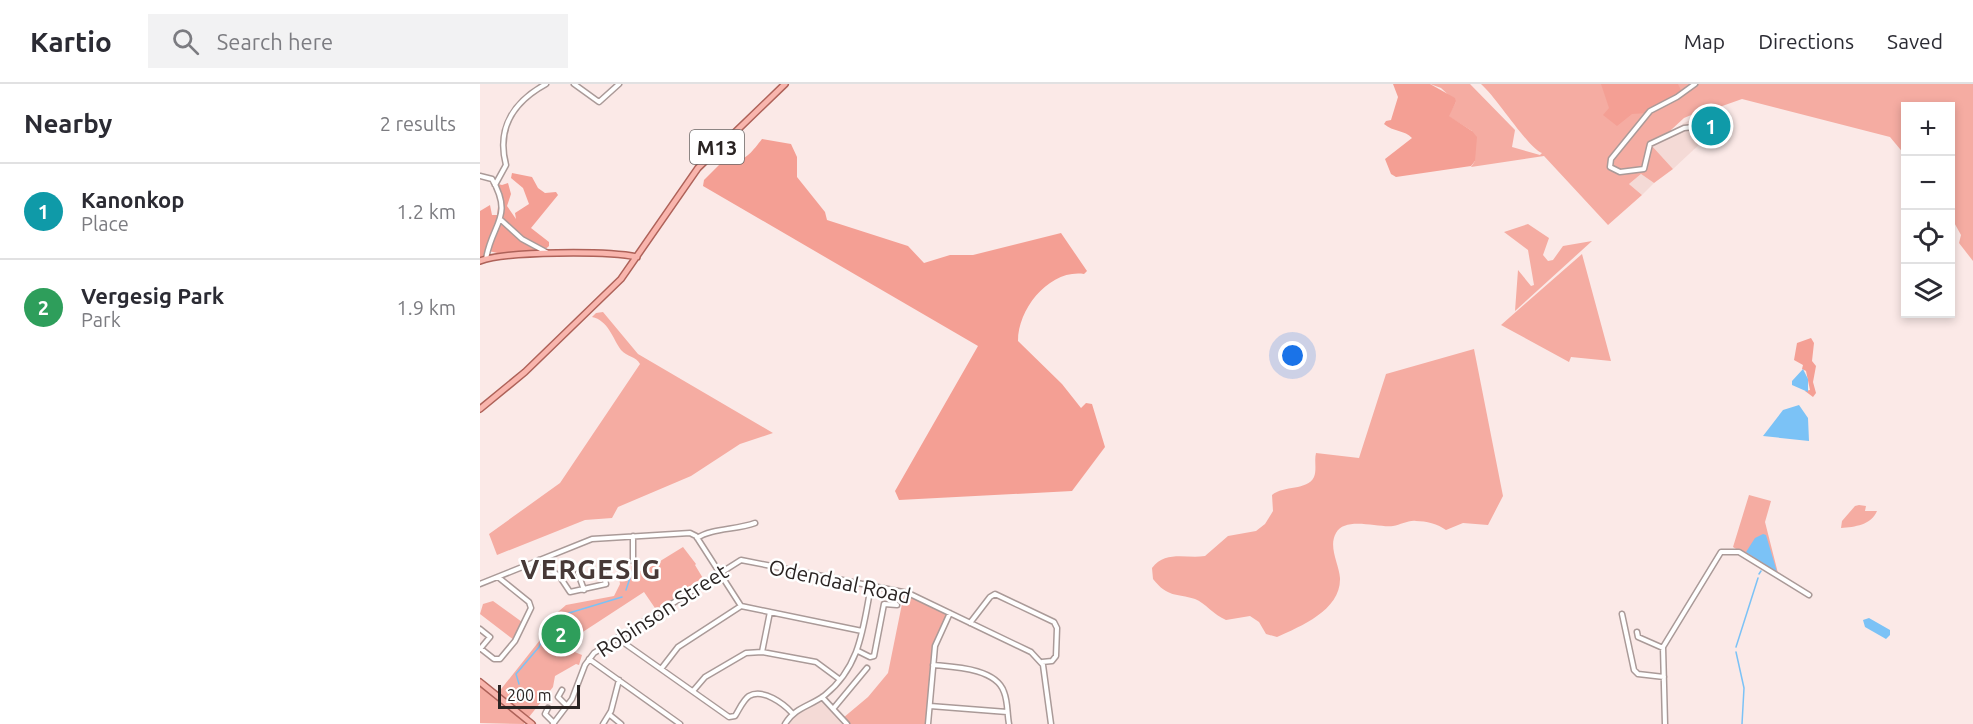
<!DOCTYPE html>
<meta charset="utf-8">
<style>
body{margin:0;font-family:Ubuntu,sans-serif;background:#f2f2f3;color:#2b2b33}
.controls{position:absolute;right:18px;top:18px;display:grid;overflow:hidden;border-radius:0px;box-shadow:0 3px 9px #0003}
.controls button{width:54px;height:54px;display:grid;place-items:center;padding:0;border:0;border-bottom:2px solid #e1e1e2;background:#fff;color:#2b2b33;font:30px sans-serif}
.scale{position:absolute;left:18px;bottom:15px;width:82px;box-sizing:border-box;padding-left:6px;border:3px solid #2a2423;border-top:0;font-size:16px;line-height:21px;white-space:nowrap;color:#2a2423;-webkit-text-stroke:4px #fff;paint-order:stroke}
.you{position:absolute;left:813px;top:272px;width:21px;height:21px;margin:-15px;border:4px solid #fff;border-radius:50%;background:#1a73e8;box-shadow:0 0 0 9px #1a73e833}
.badge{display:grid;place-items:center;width:39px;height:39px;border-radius:50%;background:#2b78aa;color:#fff;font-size:20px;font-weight:700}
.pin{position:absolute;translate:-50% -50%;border:3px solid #fff;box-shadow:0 2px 6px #0006}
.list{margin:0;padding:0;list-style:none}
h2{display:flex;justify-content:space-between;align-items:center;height:78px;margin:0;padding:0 24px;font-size:26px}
h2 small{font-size:20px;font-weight:400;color:#7c7c81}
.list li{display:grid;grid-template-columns:39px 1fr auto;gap:18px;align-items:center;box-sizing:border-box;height:96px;padding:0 24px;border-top:2px solid #e1e1e2}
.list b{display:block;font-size:22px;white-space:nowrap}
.list p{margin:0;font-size:20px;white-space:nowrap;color:#7c7c81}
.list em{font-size:20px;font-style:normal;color:#7c7c81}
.icon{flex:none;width:33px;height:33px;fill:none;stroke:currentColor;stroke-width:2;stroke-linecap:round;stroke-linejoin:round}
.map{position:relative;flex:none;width:1493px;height:640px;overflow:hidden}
header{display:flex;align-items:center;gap:36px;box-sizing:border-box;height:84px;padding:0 30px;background:#fff;border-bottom:2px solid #e1e1e2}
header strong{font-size:28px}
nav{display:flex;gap:33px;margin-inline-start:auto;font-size:21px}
.search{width:420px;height:54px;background:#f2f2f3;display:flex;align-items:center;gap:15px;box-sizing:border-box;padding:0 21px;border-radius:0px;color:#7c7c81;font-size:22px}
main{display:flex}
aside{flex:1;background:#fff}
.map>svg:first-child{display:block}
.built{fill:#f4dad6}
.green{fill:#f5aca2}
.forest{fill:#f49f94}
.water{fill:#7bc2f6}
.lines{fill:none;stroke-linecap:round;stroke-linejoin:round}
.stream{stroke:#7bc2f6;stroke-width:1.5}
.minor-casing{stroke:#aa9a98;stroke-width:7}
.major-casing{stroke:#ae6259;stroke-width:8}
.minor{stroke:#fff;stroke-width:4}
.major{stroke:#f9b5ad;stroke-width:5}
.labels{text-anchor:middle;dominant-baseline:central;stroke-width:5;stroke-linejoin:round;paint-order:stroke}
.shield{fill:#fff;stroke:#6a6665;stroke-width:1.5}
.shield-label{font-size:20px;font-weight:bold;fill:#2a2423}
.street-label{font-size:21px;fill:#2a2423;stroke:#fff}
.district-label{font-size:27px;font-weight:bold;letter-spacing:1.5px;fill:#473937;stroke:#fff}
</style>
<header>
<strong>Kartio</strong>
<div class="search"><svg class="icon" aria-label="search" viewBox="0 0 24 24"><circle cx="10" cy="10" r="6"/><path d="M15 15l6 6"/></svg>Search here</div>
<nav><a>Map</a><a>Directions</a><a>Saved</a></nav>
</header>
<main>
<aside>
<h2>Nearby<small>2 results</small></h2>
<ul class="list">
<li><span class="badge" style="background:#0f9aa8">1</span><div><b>Kanonkop</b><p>Place</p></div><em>1.2 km</em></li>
<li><span class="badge" style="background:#2e9e5b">2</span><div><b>Vergesig Park</b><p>Park</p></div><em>1.9 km</em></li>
</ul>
</aside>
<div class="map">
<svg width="1493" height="640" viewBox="0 0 1493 640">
<rect width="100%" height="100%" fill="#fbe9e7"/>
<path class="built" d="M 1227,28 L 1239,42 L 1193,85 L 1172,62 L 1205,46 L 1202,40 Z
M 1161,90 L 1174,99 L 1162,111 L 1149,100 Z
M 341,616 L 364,640 L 307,640 L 312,632 Z"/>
<path class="green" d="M 950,0 L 990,0 L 1035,46 L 1032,63 L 1060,71 L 1062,69 C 1048,64 1018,15 1001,0 L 1493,0 L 1493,177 L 1479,159 L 1481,151 L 1471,133 L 1470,22 L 1426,22 L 1425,71 L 1410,53 L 1262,15 L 1231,26 L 1228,24 L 1204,34 L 1191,46 L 1192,53 L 1172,62 L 1193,85 L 1174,99 L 1161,90 L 1149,100 L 1162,111 L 1128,141 L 1064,72 L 991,83 L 995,77 L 992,47 L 968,32 L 976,18 L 961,4 Z
M 1048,140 L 1069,154 L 1063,171 L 1068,177 L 1073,176 L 1083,162 L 1112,157 L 1035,227 L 1038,186 L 1051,202 L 1054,201 L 1048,166 L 1024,148 Z
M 1102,170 L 1131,277 L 1091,273 L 1089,278 L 1021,241 Z
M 123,228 L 158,270 L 293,349 L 260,360 L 211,392 L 138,423 L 132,434 L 105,436 L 17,471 L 9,450 L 80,399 L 160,280 C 156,272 147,273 141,266 C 133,255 128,236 112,233 L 116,229 Z
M 994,265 L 1023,412 L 1008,441 L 983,439 L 966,446 C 958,440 946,437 936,437 C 928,436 921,441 913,442 C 898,444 865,432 856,449 C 848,463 859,480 860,494 C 861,526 821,542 797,553 L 786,550 L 779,538 L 770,532 L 746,536 C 734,531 725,519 715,515 C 696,509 688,514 673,495 L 672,484 C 686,466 706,475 725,472 L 748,452 L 776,447 L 785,440 L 793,427 L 792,411 C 804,401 827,407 834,393 C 837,385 834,377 836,369 L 879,374 L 906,290 Z
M 1269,411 L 1291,417 L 1285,438 L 1299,493 L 1253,463 Z
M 1379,421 L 1386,422 L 1385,427 L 1397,427 C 1391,441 1375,443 1361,444 L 1362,437 L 1375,422 Z
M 203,463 L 216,480 L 215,481 L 224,496 L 177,527 L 164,508 L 89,557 L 85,564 L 102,571 L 99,581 L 96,580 L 75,592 L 73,603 L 49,633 L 18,609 L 60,556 L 71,534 L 86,521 L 134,512 L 140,500 L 138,489 L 151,486 L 151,482 L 156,481 L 160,487 L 164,487 Z
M 424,510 L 467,531 L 453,561 L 447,640 L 369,640 L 363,634 L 388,613 L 408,589 Z
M 13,517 L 42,538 L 34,556 L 0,530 L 3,520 Z
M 0,600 L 46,637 L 44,640 L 0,639 Z"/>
<path class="forest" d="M 913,0 L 950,0 L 975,14 L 976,18 L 969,32 L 992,47 L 997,53 L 995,77 L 991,82 L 916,93 L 911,90 L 905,75 L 932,54 C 925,46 913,48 904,40 L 906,37 L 911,36 L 918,13 Z
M 1121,0 L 1198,0 L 1201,6 L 1200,10 L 1166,29 L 1152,30 L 1137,42 L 1123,31 L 1129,24 Z
M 282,55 L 311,60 L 317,73 L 317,93 L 345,128 L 347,136 L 428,162 L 444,179 L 470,171 L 493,171 L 581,149 L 607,187 L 604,190 C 570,185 538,224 538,257 L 582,300 L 601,324 L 606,319 L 612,320 L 625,363 L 592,407 L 419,416 L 415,407 L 498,262 L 223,102 L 224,96 L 244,76 C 263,81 271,69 282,55 Z
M 32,89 L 52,93 L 58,104 L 65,109 L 76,108 L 78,111 L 51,144 L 69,158 L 69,162 L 61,169 L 21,170 L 9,167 L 0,176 L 0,127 L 10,121 L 12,131 L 17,131 L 19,114 L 11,98 L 22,101 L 28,99 L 31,110 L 27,122 L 36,135 L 35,129 L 49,120 L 43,104 L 31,94 Z
M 1331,254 L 1334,259 L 1332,277 L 1336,282 L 1333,298 L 1336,309 L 1333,313 L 1325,307 L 1330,306 L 1326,287 L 1322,285 L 1323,281 L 1314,276 L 1317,259 Z"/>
<path class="water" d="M 1323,285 L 1328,295 L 1328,308 L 1312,301 L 1312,297 Z
M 1319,321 L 1328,334 L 1329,357 L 1283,352 L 1303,326 Z
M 1283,450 L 1286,451 L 1297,488 L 1266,468 L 1275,454 Z
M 1389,534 L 1410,546 L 1410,551 L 1406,555 L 1385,543 L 1383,536 Z"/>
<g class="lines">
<path class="stream" d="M 1279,490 L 1281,487
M 146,506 L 154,482
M 1256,563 L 1278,494
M 1256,568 L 1264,604 L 1262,640
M 39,600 L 36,590 L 59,563 L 64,550 L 89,529 L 142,513"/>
<defs>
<path id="minor" d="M 94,0 L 119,18 L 139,0
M 1215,0 L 1197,13 L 1170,27 L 1131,75 L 1130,83 L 1140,88 L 1164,85 L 1170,60 L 1204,44 L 1224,42
M 0,92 L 12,95 C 34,133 12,139 6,175
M 15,101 L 26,81 C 16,43 35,17 66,0
M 20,135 L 42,155 L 68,169
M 153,452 L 153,477
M 217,454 C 232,444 256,446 275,439
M 59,476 L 80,493 L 90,508 L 126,500 L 121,478
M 98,489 L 104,506
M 0,500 L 112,455 L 210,449 L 216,452 L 261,522
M 1142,530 L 1154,586 L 1158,590 L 1184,593
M 490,539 L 510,513 L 515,510 L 574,538 L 577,544 L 576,572 L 572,577 L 562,578
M 0,545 L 10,553 L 0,565
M 1157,548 L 1158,553 L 1183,564
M 137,554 L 249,633 L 255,632 C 259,626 263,616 269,612 C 283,604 304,620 312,629
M 0,564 L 14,575 L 20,575 L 35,557 L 51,524 L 49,518 L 18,493
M 378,567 L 390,573 L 394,572 L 404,520 L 417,521
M 282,568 L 290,528
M 109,575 L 200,640
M 453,581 C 473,583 516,584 524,608 C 528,618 527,629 529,640
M 181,585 L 198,563 L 261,522 L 382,547
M 82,606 L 78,613 L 87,622
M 213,607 L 225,593 L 266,569 L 282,568 L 336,578 L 359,595
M 342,613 L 367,640
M 450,622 L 527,628
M 68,624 L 65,630 L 74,639
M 353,625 L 387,584
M 130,631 L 141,640
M 73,640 L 92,615 L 105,581 L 114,569 L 261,476 L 428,509 L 551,568 L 563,581 L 571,640
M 123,640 L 131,627 L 139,596
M 305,640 C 315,623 331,622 345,611 C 381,582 383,543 391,502
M 448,640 L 455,562 L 470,529
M 1185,640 L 1183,563 L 1241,468 L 1259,468 L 1329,511"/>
<path id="major" d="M 0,177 C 27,167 127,167 157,173
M 0,325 L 45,288 L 141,195 L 218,84 L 305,0
M 0,598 L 52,640"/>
</defs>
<use href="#minor" class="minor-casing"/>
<use href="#major" class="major-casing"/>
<use href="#minor" class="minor"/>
<use href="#major" class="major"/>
</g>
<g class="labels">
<rect class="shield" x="210" y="46" width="54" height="34" rx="4.5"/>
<g class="shield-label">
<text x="237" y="63">M13</text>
</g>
<g class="street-label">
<text transform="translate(360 497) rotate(12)">Odendaal Road</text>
<text transform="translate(182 526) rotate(-33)">Robinson Street</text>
</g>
<g class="district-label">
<text x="111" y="485">VERGESIG</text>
</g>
</g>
</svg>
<div class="controls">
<button>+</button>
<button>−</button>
<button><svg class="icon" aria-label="locate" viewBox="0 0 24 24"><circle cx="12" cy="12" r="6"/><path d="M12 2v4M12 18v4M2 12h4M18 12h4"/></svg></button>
<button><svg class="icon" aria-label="layers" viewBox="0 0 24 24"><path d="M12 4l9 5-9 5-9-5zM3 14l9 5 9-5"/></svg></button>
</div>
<div class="scale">200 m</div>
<div class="you"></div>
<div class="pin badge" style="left:1231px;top:42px;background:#0f9aa8">1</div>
<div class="pin badge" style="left:81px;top:550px;background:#2e9e5b">2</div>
</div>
</main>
